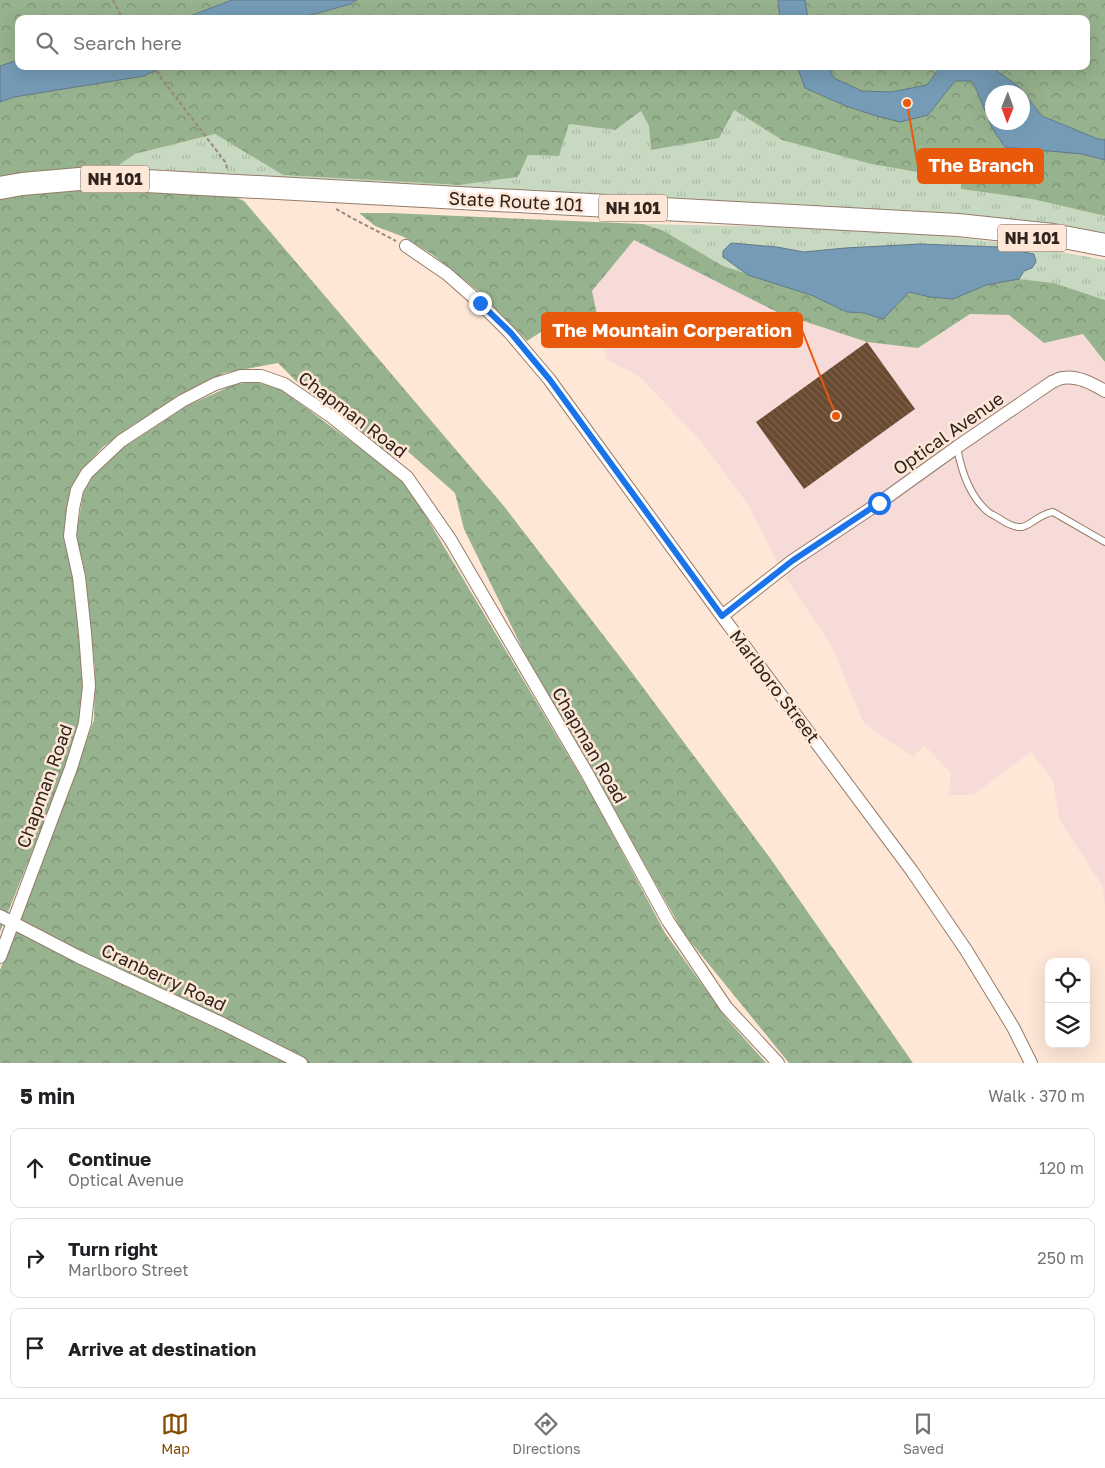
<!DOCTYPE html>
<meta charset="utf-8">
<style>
body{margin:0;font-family:"Golos Text",sans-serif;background:#f2f2f2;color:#202124}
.controls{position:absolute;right:15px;bottom:15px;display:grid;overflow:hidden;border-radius:10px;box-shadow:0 5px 20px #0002}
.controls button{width:45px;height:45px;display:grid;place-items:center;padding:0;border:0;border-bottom:1px solid #e0e0e0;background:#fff;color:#202124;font:25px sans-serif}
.compass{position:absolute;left:985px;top:85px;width:45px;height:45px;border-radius:50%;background:#fff;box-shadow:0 5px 20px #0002;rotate:181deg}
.stop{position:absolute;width:15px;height:15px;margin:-11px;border:4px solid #1a73e8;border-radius:50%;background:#fff}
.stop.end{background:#1a73e8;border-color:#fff;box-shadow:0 1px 5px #0008}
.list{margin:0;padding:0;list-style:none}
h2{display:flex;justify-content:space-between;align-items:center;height:65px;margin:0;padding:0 20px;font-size:21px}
h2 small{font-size:16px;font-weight:400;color:#757577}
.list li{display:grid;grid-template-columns:32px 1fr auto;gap:15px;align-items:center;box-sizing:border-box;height:80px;margin:0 10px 10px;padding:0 10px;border:1px solid #e0e0e0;border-radius:10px}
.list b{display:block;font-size:19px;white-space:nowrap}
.list p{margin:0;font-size:16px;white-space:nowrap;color:#757577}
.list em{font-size:16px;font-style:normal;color:#757577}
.icon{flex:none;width:28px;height:28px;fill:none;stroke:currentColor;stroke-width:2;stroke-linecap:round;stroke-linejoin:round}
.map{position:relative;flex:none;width:1105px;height:1063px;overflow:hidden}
.search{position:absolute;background:#fff;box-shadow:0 5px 20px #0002;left:15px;right:15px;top:15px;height:55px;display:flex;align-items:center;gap:12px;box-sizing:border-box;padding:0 18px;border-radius:10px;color:#757577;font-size:19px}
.sheet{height:335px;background:#fff}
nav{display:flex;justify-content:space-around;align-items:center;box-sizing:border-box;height:70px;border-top:1px solid #e0e0e0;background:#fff;font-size:14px;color:#757577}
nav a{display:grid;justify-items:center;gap:2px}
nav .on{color:#854c00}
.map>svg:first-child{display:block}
.industrial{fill:#f6dbd8}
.grass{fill:url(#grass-tufts)}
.forest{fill:url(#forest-crowns)}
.water{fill:#759bb6;stroke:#607888;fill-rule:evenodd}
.building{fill:url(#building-back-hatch)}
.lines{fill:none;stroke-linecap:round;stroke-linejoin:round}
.lane-casing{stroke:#957c6a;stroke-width:8}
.street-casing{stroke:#957c6a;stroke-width:14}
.highway-casing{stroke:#957c6a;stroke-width:24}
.path{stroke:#99887c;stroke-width:2;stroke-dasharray:4 2.5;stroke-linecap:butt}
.lane{stroke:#fff;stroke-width:6}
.street{stroke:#fff;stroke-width:12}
.highway{stroke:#fff;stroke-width:22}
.route{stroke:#1a73e8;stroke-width:6}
.labels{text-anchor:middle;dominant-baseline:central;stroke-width:5;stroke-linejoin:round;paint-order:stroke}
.shield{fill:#fee7d7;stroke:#6e5f56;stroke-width:1}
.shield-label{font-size:16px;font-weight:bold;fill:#30251e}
.street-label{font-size:18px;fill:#30251e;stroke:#fee7d7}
.leader{fill:none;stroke:#e8590c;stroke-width:2}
.callout-dot{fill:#e8590c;stroke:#fee7d7;stroke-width:2}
.callout{fill:#e8590c;stroke:#e8590c;stroke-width:2}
.callout-label{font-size:19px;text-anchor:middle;font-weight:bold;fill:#fff}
</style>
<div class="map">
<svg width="1105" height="1063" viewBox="0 0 1105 1063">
<defs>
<pattern id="grass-tufts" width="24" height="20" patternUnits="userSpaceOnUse" patternTransform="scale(1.25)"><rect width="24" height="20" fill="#c7d9c0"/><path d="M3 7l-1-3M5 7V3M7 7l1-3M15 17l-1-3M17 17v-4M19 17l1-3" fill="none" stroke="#abbaa5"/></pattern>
<pattern id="forest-crowns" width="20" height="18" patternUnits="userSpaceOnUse" patternTransform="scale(1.25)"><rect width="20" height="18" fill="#97b28e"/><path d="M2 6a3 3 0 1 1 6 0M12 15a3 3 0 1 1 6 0" fill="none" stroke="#7c9173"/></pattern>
<pattern id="building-back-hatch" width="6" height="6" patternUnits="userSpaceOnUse" patternTransform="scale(1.25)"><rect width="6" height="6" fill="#694a30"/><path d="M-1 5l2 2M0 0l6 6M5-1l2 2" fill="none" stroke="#7b614c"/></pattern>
</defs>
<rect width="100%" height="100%" fill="#fee7d7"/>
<path class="industrial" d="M 634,240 L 779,313 L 867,342 L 918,348 L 970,314 L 1009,315 L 1044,343 L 1083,334 L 1105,362 L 1105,907 L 1103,887 L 1059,819 L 1053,780 L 1031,752 L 973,795 L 949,795 L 951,773 L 924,745 L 913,757 L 864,723 L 831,645 L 784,575 L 747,503 L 701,441 L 639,376 L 607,360 L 592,291 Z"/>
<path class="grass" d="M 641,110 L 649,126 L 651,150 L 734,110 L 782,140 L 871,164 L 923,173 L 961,176 L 961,189 L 1032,199 L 1105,216 L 1105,235 L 933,212 L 613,199 L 269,183 L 167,170 L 113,169 L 135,154 L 215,134 L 283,175 L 460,185 L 517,177 L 528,155 L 558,156 L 569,124 L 615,130 Z
M 643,224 L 834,228 L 922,233 L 1029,246 L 1105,260 L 1105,300 L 1054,283 L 1019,279 L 1024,271 L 1032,268 L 1034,254 L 998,247 L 845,248 L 804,252 L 777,247 L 731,243 L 723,257 L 748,275 L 723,266 L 664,231 Z"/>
<path class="forest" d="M 0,0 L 232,0 L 182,19 L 19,19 L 19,60 L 0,66 Z
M 357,0 L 778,0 L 780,19 L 296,19 L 351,4 Z
M 805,0 L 1105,0 L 1105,140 L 1098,139 L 1042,116 L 1019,87 L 993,68 L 987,66 L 1086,66 L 1086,19 L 808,19 Z
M 164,66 L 797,66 L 805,88 L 846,106 L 928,115 L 955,81 L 972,81 L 977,90 L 992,128 L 1105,160 L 1105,216 L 1032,199 L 961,189 L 961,176 L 923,173 L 871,164 L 782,140 L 734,110 L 719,138 L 651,150 L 649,126 L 641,111 L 615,130 L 569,124 L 559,156 L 528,155 L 518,177 L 460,185 L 283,175 L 215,134 L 135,154 L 113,169 L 0,183 L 0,102 L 14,97 L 144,76 Z
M 828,66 L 941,66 L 927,85 L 891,92 L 862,91 L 834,78 Z
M 113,188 L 223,192 L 244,201 L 503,505 L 627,666 L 770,858 L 913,1063 L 789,1063 L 685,935 L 530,664 L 464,529 L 455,493 L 396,441 L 390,456 L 297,382 L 278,363 L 224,373 L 133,425 L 103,447 L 79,473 L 69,496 L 65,537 L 73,574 L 85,688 L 81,723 L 56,792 L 0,932 L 0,198 L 25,193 Z
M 359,213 L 390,213 L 643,224 L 664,231 L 723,266 L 811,295 L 847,312 L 864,313 L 883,319 L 909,292 L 930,297 L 953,299 L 986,285 L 1019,279 L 1054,283 L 1105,300 L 1105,362 L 1083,334 L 1044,343 L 1009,315 L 970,314 L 918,348 L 867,342 L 779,313 L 634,240 L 592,291 L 600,329 L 562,334 L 544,330 L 527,341 L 478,291 L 433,255 L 404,237 L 375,226 Z
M 256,382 L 279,388 L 402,479 L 421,508 L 594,799 L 665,933 L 726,1018 L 766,1063 L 0,1063 L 0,970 L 23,912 L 94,720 L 95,670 L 85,571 L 76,537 L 83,494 L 92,468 L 187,406 L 235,384 Z"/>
<path class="water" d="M 232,0 L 357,0 L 351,4 L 296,19 L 182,19 Z
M 778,0 L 805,0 L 808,19 L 780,19 Z
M 18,60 L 19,66 L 164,66 L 144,76 L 14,97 L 0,102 L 0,66 Z
M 797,66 L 828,66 L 834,78 L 862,91 L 891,92 L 927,85 L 941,66 L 987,66 L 993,68 L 1019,87 L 1042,116 L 1098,139 L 1105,140 L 1105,160 L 1082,154 L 1005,147 L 992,128 L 977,91 L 972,81 L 955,81 L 928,115 L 900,122 L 873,115 L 846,106 L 805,88 ZM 992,92 L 1022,92 L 1022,122 L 992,122 Z
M 731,243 L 777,247 L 804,252 L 845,248 L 920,244 L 998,247 L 1034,254 L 1036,262 L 1032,268 L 1024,271 L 1019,279 L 986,285 L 953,299 L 930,297 L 909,292 L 883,319 L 864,313 L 847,312 L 811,295 L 748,275 L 723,257 L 723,251 Z"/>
<path class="building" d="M 867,342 L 915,409 L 804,489 L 756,422 Z"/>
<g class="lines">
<defs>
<path id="lane" d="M 957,447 C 961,470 969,495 987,511 C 990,514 996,516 1000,519 C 1006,523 1014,528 1022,527 C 1032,525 1039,514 1053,512 L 1105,542"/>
<path id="street" d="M 406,246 L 447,274 L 480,303 L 510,333 L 549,379 L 722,616 L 912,871 L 966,950 L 1013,1027 L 1031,1063
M 722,616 L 792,561 L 879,503 L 957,447 L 1052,382 C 1055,381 1059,378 1063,378 C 1077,375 1093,384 1105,391
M 0,916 L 79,957 L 223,1024 L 301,1063
M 0,957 L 71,768 L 85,723 L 89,686 L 85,633 L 79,577 L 70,536 L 73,509 L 77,490 L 87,473 L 121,441 L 182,401 L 215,384 L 241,376 L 261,376 L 284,384 L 332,417 L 407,477 L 450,539 L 588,775 L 668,921 L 726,1007 L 778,1063"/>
<path id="highway" d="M 0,188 L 22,184 L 91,178 L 958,225 L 1053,235 L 1105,245"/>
</defs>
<use href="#lane" class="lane-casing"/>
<use href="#street" class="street-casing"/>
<use href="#highway" class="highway-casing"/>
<path class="path" d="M 113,0 L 123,19
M 152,66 L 226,163 L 227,169
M 336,209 L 352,218 L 396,241"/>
<use href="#lane" class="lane"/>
<use href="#street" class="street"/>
<use href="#highway" class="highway"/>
</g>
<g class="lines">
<path class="route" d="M 480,303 L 510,332 L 550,380 L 722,616 L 792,561 L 879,503"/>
</g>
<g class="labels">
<g class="shield">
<rect x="81" y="165.5" width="68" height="27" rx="4"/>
<rect x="599" y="194.5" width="68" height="27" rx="4"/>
<rect x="998" y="224.5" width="68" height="27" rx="4"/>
</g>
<g class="shield-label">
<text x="115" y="179">NH 101</text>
<text x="633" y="208">NH 101</text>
<text x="1032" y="238">NH 101</text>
</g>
<g class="street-label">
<text transform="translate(516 201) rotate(3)">State Route 101</text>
<text transform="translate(353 414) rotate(37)">Chapman Road</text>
<text transform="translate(948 433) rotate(-35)">Optical Avenue</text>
<text transform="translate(775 686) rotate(53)">Marlboro Street</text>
<text transform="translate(590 745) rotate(60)">Chapman Road</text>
<text transform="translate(44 786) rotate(-70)">Chapman Road</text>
<text transform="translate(164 977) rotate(25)">Cranberry Road</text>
</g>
</g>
<path class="leader" d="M907 103L918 166M836 416L802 330"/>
<g class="callout-dot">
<circle cx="907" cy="103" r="5"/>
<circle cx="836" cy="416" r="5"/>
</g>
<g class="callout">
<rect x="918" y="149" width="125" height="34" rx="5"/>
<rect x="542" y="313" width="260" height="34" rx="5"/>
</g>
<g class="callout-label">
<text x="981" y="172">The Branch</text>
<text x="672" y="337">The Mountain Corperation</text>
</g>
</svg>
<div class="controls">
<button><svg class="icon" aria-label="locate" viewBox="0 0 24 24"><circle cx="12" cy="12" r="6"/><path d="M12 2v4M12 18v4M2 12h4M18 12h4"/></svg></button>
<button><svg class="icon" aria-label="layers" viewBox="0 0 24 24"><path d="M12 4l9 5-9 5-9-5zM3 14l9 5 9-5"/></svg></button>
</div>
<svg class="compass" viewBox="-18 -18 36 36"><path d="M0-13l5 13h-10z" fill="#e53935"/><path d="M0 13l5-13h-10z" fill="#757577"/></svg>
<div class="stop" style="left:879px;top:503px"></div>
<div class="stop end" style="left:480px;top:303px"></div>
<div class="search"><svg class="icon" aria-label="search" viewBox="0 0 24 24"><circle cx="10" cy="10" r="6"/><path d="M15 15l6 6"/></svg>Search here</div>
</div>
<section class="sheet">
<h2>5 min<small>Walk · 370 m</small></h2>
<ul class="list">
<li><svg class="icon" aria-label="ahead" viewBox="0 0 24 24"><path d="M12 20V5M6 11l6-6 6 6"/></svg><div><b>Continue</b><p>Optical Avenue</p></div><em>120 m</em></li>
<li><svg class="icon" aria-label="right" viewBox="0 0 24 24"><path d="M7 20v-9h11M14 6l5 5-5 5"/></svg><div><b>Turn right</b><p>Marlboro Street</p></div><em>250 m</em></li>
<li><svg class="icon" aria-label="arrive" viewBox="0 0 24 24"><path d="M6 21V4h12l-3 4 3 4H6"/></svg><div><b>Arrive at destination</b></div></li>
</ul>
</section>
<nav>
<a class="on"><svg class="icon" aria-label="map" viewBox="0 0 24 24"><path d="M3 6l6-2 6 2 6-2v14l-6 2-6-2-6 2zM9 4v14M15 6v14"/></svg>Map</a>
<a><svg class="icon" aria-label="directions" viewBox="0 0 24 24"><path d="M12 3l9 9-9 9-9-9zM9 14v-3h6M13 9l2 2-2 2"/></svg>Directions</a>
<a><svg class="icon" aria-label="saved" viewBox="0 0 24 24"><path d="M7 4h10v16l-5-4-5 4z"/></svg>Saved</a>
</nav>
